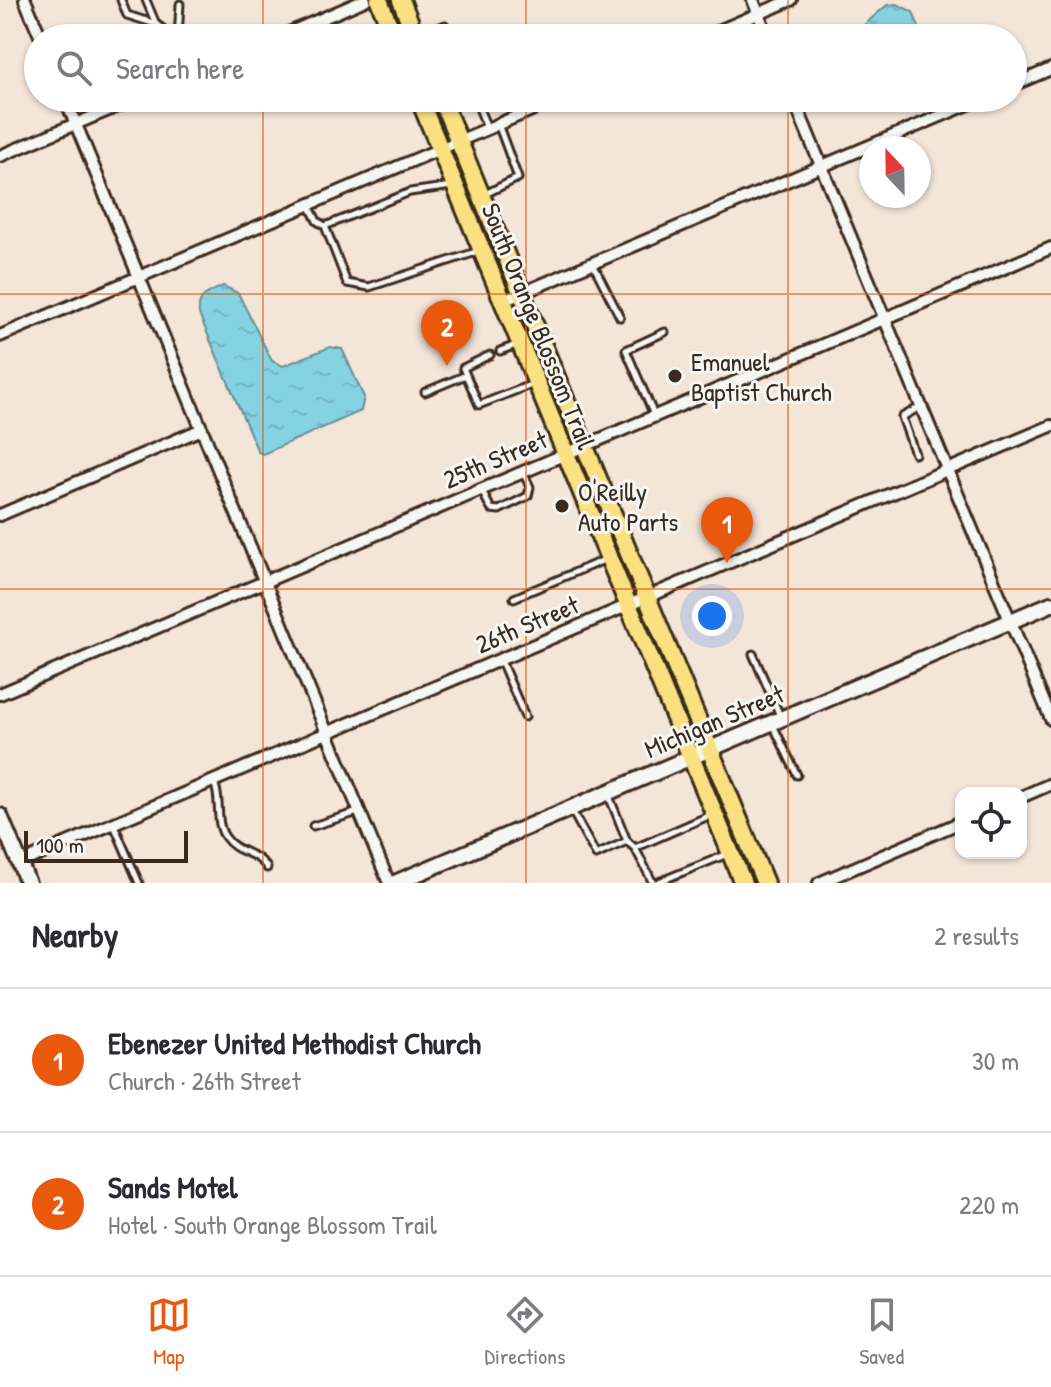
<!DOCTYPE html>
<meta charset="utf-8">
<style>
body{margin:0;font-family:"Patrick Hand",sans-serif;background:#f7f7f7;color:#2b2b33}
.controls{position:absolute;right:24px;bottom:24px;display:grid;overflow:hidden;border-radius:16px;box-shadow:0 2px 6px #0004}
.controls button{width:72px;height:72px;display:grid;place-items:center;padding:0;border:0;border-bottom:2px solid #e1e1e2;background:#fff;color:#2b2b33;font:40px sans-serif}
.compass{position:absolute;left:859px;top:136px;width:72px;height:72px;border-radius:50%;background:#fff;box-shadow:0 2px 6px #0004;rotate:338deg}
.scale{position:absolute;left:24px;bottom:20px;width:164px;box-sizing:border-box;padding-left:8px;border:4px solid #3b2a1e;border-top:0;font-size:22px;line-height:28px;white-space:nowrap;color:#3b2a1e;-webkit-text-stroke:6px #f6f6f2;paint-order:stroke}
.you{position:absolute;left:712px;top:616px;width:28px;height:28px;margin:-20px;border:6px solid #fff;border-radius:50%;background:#1a73e8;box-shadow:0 0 0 12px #1a73e833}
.badge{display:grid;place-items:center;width:52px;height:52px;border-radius:50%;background:#ea580c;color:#fff;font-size:26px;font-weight:700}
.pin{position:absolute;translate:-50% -66px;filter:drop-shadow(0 2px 4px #0008)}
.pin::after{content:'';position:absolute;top:42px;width:28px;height:24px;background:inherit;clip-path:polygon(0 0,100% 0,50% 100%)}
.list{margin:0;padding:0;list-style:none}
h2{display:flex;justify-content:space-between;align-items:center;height:104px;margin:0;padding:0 32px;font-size:34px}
h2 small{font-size:26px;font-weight:400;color:#7c7c81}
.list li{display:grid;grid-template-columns:52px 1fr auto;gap:24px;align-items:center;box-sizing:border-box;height:144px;padding:0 32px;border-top:2px solid #e1e1e2}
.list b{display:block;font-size:30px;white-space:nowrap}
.list p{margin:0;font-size:26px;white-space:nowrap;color:#7c7c81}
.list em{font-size:26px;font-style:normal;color:#7c7c81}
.icon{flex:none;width:44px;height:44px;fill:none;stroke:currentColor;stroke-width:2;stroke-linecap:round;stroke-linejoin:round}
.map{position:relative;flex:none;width:1051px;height:883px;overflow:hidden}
.search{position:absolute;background:#fff;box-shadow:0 2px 6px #0004;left:24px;right:24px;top:24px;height:88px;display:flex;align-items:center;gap:20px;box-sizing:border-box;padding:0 28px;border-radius:44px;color:#7c7c81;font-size:30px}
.sheet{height:392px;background:#fff}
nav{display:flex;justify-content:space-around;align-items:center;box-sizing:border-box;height:112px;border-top:2px solid #e1e1e2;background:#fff;font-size:22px;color:#7c7c81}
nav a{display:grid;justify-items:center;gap:4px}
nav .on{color:#ea580c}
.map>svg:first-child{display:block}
.water{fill:url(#water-ripples);stroke:#678f94;stroke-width:2}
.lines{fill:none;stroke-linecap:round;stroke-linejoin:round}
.lane-casing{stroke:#3b2a1e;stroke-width:11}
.street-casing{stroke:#3b2a1e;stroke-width:16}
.secondary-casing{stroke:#3b2a1e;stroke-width:20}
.primary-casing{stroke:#3b2a1e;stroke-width:22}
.lane{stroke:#f6f6f2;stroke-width:5}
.street{stroke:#f6f6f2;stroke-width:10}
.secondary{stroke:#f6f6f2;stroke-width:14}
.primary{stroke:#f9e181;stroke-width:16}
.grid{fill:none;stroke:#df570d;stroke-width:2;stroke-opacity:0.55}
.poi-dot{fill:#3b2a1e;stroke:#f6f6f2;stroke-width:3}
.labels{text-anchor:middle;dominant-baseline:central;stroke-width:6;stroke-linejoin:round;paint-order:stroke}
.street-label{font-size:26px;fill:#3b2a1e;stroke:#f6f6f2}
.poi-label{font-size:26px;fill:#3b2a1e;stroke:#f6f6f2;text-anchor:start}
</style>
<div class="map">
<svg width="1051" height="883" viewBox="0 0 1051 883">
<defs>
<pattern id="water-ripples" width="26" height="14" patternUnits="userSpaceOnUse" patternTransform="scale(2)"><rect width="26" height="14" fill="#85d2e3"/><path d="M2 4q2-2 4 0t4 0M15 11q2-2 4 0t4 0" fill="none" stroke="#74b4c2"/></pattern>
</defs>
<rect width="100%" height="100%" fill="#f4e5d9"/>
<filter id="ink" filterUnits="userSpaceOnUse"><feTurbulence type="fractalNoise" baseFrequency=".0125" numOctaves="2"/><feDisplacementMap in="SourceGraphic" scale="16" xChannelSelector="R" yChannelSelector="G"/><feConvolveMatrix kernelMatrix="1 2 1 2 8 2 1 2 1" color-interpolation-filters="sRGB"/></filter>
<g filter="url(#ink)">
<path class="water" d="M 897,4 L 913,12 L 923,38 L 862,38 L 864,25 L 887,5 Z
M 223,286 L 238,293 L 272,361 L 283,366 L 330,347 L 342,349 L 364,397 L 361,411 L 263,454 L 258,452 L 199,314 C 197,296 207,293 223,286 Z"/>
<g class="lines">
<defs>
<path id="lane" d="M 121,0 L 127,15 L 156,24 L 175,38
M 146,0 L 156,24
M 418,36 L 445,25 L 450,38
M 178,38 L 180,4
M 475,98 L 487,128
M 483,195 L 518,178 L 498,124
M 309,205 L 317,221 L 325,226 L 347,283 L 369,287 L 479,251
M 325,226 L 410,192 L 452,186
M 593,264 L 620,317
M 500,351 L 516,345
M 490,355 L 463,368 L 479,405 L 535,383
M 425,392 L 466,375
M 654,415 L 626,350 L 665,332
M 915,454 L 902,417 L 920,407
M 481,489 L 491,509 L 499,510 L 528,496 L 530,487 L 523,472
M 514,598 L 604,560
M 753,654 L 781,718
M 501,661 L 525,717
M 772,723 L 797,775
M 214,782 C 222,800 214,823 226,838 C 236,853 258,852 267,868
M 571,809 L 596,855 L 627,841 L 609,796
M 114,825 L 139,883
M 313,826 L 358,812
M 627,841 L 635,848 L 653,883
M 635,848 L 713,814
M 656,883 L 730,853"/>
<path id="street" d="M 25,0 L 41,38
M 753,0 L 768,38
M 277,38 L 365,0
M 702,38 L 791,0
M 1013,85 L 1051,69
M 65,98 L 389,883
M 793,98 L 1051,719
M 0,156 L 137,98
M 503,301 L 983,98
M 0,336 L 560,98
M 0,515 L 202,429
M 0,694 L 1051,248
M 1021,797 L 1051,784
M 20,863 L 1051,426
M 819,883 L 961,822"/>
<path id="secondary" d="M 0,816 L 28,883
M 395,883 L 1051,604"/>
<path id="primary" d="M 379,0 L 394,38
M 401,0 L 416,38
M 419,98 L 743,883
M 441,98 L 765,883"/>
</defs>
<use href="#lane" class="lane-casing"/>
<use href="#street" class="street-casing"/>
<use href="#secondary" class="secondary-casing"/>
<use href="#primary" class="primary-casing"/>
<use href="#lane" class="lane"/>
<use href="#street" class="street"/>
<use href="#secondary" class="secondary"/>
<use href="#primary" class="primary"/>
</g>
</g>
<path class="grid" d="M 263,0 L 263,38M 526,0 L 526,38M 788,0 L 788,38M 263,98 L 263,883M 526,98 L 526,883M 788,98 L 788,883M 0,294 L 1051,294M 0,589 L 1051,589"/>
<g class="poi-dot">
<circle cx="675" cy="376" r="8"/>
<circle cx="562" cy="506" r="8"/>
</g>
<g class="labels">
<g class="street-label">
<text transform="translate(539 326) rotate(68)">South Orange Blossom Trail</text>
<text transform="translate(495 459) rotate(-23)">25th Street</text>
<text transform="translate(527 624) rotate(-23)">26th Street</text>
<text transform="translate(714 721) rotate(-23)">Michigan Street</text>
</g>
<g class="poi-label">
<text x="691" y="361">Emanuel<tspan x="691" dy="30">Baptist Church</tspan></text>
<text x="578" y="491">O'Reilly<tspan x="578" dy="30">Auto Parts</tspan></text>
</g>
</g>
</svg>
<div class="controls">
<button><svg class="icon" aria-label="locate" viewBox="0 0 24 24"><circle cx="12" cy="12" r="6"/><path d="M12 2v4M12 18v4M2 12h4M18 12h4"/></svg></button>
</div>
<svg class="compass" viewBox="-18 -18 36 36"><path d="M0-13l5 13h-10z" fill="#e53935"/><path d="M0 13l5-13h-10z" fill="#7c7c81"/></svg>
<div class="scale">100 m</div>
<div class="you"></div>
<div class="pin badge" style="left:727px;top:563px">1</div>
<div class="pin badge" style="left:447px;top:366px">2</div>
<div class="search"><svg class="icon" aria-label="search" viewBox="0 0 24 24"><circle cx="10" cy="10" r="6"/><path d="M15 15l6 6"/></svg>Search here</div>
</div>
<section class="sheet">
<h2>Nearby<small>2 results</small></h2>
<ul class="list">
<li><span class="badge">1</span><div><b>Ebenezer United Methodist Church</b><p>Church · 26th Street</p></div><em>30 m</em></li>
<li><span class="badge">2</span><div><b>Sands Motel</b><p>Hotel · South Orange Blossom Trail</p></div><em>220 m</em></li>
</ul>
</section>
<nav>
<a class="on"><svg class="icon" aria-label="map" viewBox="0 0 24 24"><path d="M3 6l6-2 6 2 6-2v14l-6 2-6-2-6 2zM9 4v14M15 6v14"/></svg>Map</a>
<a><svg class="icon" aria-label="directions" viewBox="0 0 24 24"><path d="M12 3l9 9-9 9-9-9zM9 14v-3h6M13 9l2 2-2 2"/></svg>Directions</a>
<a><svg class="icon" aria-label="saved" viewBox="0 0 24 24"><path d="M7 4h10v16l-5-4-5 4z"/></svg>Saved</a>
</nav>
